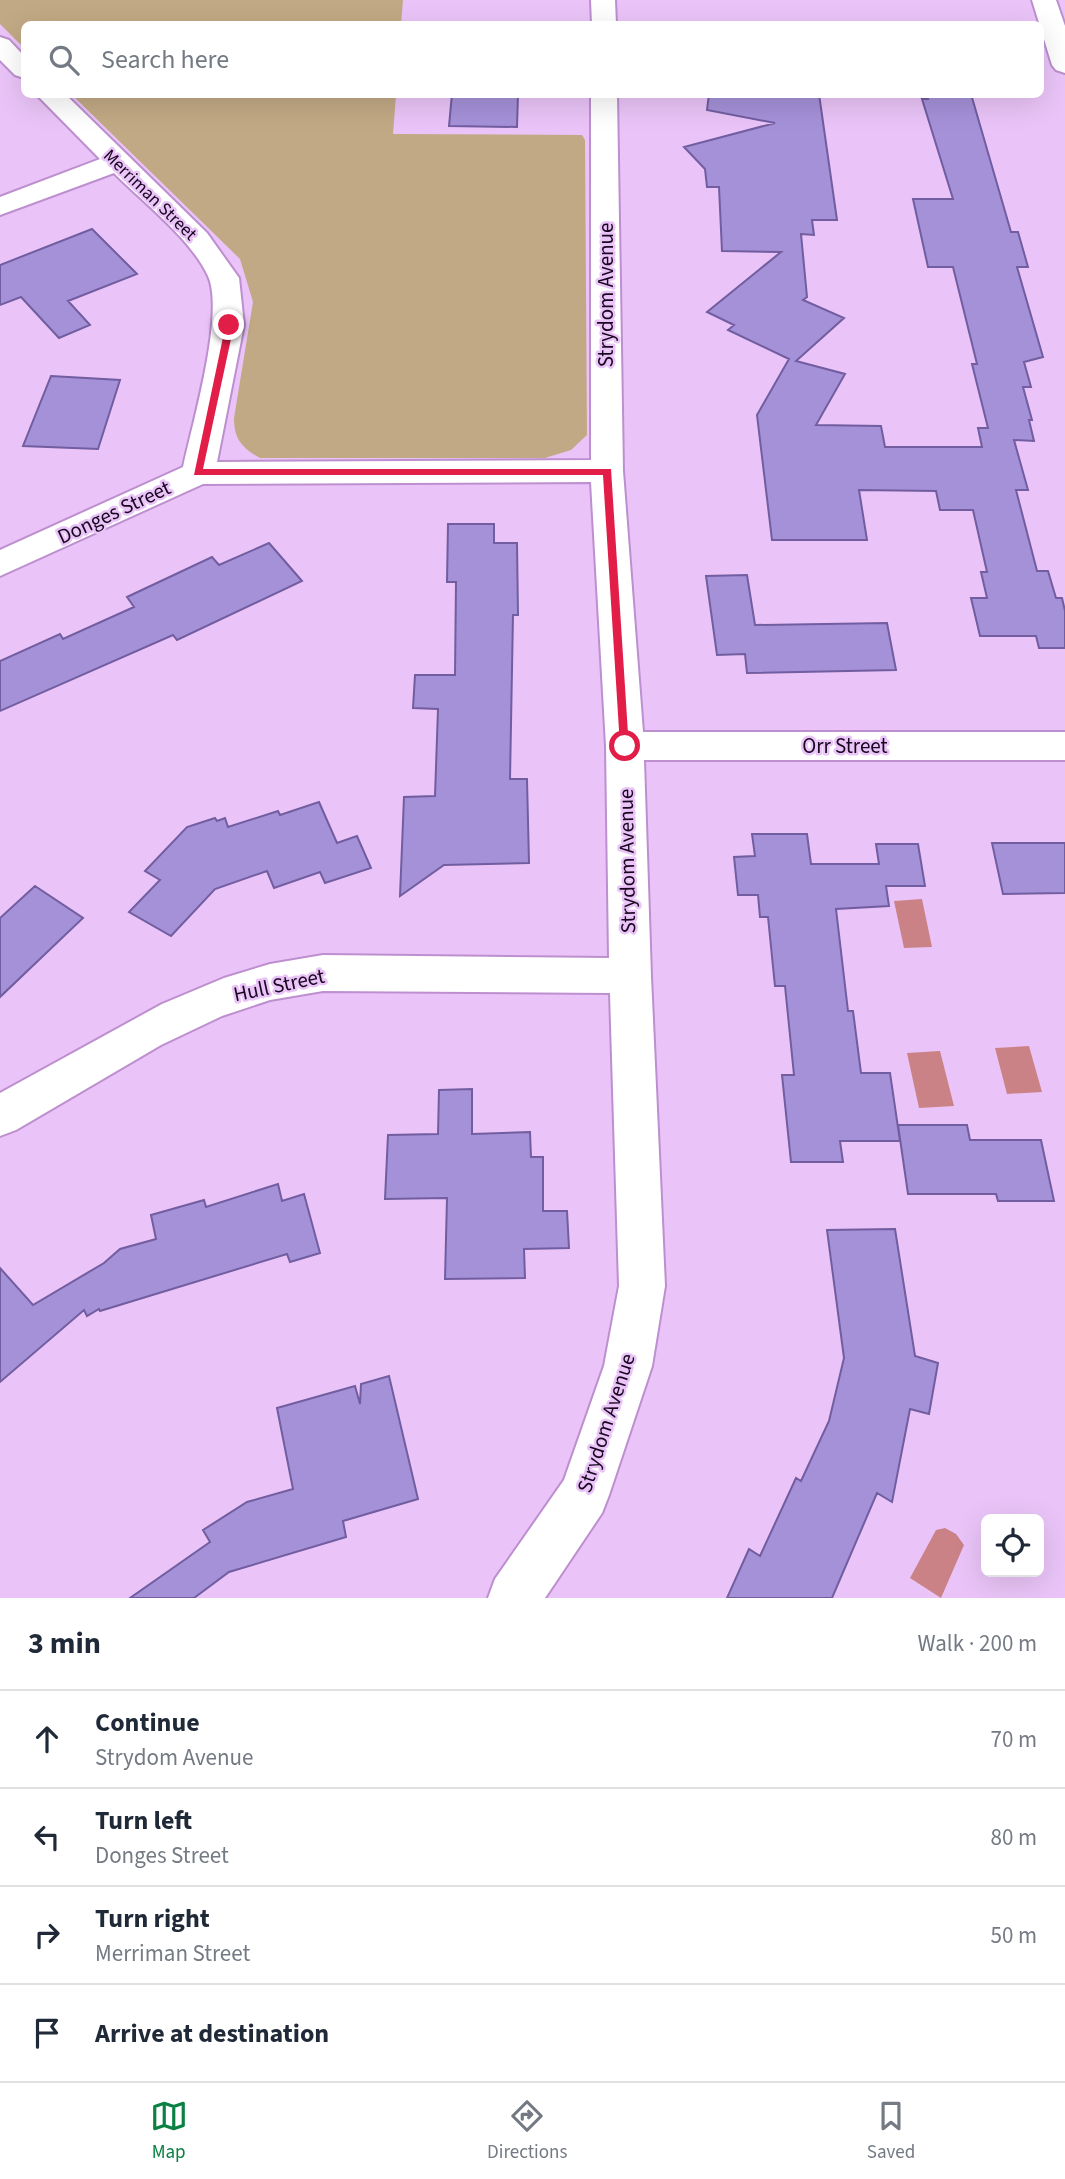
<!DOCTYPE html>
<meta charset="utf-8">
<style>
body{margin:0;font-family:"Source Sans 3",sans-serif;background:#f6f6f7;color:#1f2937}
.controls{position:absolute;right:21px;bottom:21px;display:grid;overflow:hidden;border-radius:10px;box-shadow:0 7px 28px #0002}
.controls button{width:63px;height:63px;display:grid;place-items:center;padding:0;border:0;border-bottom:2px solid #e0e1e3;background:#fff;color:#1f2937;font:35px sans-serif}
.stop{position:absolute;width:21px;height:21px;margin:-16px;border:5px solid #e11d48;border-radius:50%;background:#fff}
.stop.end{background:#e11d48;border-color:#fff;box-shadow:0 2px 7px #0008}
.list{margin:0;padding:0;list-style:none}
h2{display:flex;justify-content:space-between;align-items:center;height:91px;margin:0;padding:0 28px;font-size:30px}
h2 small{font-size:23px;font-weight:400;color:#747a83}
.list li{display:grid;grid-template-columns:46px 1fr auto;gap:21px;align-items:center;box-sizing:border-box;height:98px;padding:0 28px;border-top:2px solid #e0e1e3}
.list b{display:block;font-size:26px;white-space:nowrap}
.list p{margin:0;font-size:23px;white-space:nowrap;color:#747a83}
.list em{font-size:23px;font-style:normal;color:#747a83}
.icon{flex:none;width:38px;height:38px;fill:none;stroke:currentColor;stroke-width:2;stroke-linecap:round;stroke-linejoin:round}
.map{position:relative;flex:none;width:1065px;height:1598px;overflow:hidden}
.search{position:absolute;background:#fff;box-shadow:0 7px 28px #0002;left:21px;right:21px;top:21px;height:77px;display:flex;align-items:center;gap:18px;box-sizing:border-box;padding:0 24px;border-radius:10px;color:#747a83;font-size:26px}
.sheet{height:483px;background:#fff}
nav{display:flex;justify-content:space-around;align-items:center;box-sizing:border-box;height:98px;border-top:2px solid #e0e1e3;background:#fff;font-size:19px;color:#747a83}
nav a{display:grid;justify-items:center;gap:4px}
nav .on{color:#0b8043}
.map>svg:first-child{display:block}
.green{fill:#c2a985}
.water{fill:#ca8286}
.building{fill:#a591d8;stroke:#715d9f;stroke-width:2}
.lines{fill:none;stroke-linecap:round;stroke-linejoin:round}
.street-casing{stroke:#bd8fcf;stroke-width:4}
.street{fill:#fff;fill-rule:evenodd}
.route{fill:#e11d48}
.labels{text-anchor:middle;dominant-baseline:central;stroke-width:5;stroke-linejoin:round;paint-order:stroke}
.far-street-label{font-size:18px;fill:#18071e;stroke:#eac4f8}
.street-label{font-size:21px;fill:#18071e;stroke:#eac4f8}
</style>
<div class="map">
<svg width="1065" height="1598" viewBox="0 0 1065 1598">
<rect width="100%" height="100%" fill="#eac4f8"/>
<path class="green" d="M 0,0 L 403,0 L 401,24 L 24,24 L 24,48 L 0,24 Z
M 72,95 L 396,95 L 393,134 L 582,135 L 585,140 L 587,435 L 571,450 L 545,458 L 260,458 C 242,448 234,439 234,418 L 253,302 L 240,259 Z"/>
<path class="water" d="M 922,899 L 932,947 L 904,948 L 894,901 Z
M 1029,1046 L 1042,1092 L 1007,1094 L 995,1048 Z
M 940,1051 L 954,1106 L 919,1108 L 907,1053 Z
M 945,1528 L 956,1534 L 964,1545 L 941,1598 L 910,1578 L 936,1530 Z"/>
<path class="building" d="M 452,94 L 518,94 L 517,127 L 449,126 Z
M 709,94 L 819,94 L 837,220 L 812,220 L 814,235 L 801,234 L 807,297 L 803,300 L 844,318 L 796,361 L 845,374 L 816,425 L 881,426 L 885,447 L 982,447 L 978,428 L 988,428 L 972,364 L 977,364 L 953,267 L 928,267 L 913,199 L 953,199 L 922,99 L 928,99 L 927,96 L 935,94 L 971,94 L 1011,232 L 1018,232 L 1028,267 L 1017,267 L 1043,357 L 1024,362 L 1031,387 L 1023,387 L 1032,420 L 1029,420 L 1034,441 L 1014,440 L 1028,490 L 1016,490 L 1037,571 L 1048,571 L 1056,598 L 1062,598 L 1065,611 L 1065,648 L 1039,648 L 1036,636 L 980,636 L 971,598 L 987,598 L 981,572 L 987,572 L 973,510 L 940,510 L 936,491 L 859,490 L 867,540 L 772,540 L 757,415 L 789,359 L 728,330 L 734,325 L 707,312 L 781,252 L 722,251 L 719,187 L 707,187 L 705,169 L 684,147 L 775,123 L 707,110 Z
M 92,229 L 137,274 L 68,301 L 90,325 L 59,338 L 21,297 L 0,305 L 0,265 Z
M 51,376 L 120,380 L 98,449 L 23,446 Z
M 448,524 L 494,524 L 494,543 L 517,543 L 518,615 L 513,615 L 510,779 L 527,779 L 529,863 L 444,865 L 400,896 L 404,797 L 435,796 L 438,709 L 413,708 L 415,675 L 455,675 L 456,582 L 447,582 Z
M 269,543 L 302,581 L 177,640 L 173,635 L 0,711 L 0,661 L 60,634 L 63,639 L 134,607 L 127,597 L 212,557 L 219,565 Z
M 747,575 L 755,625 L 887,623 L 896,670 L 747,673 L 745,654 L 717,655 L 706,576 Z
M 319,802 L 337,843 L 357,836 L 371,868 L 325,883 L 320,872 L 274,888 L 267,871 L 215,889 L 171,936 L 129,912 L 160,880 L 145,871 L 187,827 L 215,818 L 217,821 L 225,818 L 228,827 L 278,811 L 280,815 Z
M 752,834 L 807,834 L 811,864 L 879,864 L 876,844 L 918,844 L 925,886 L 886,886 L 889,906 L 836,909 L 848,1011 L 853,1011 L 861,1073 L 890,1073 L 900,1141 L 840,1141 L 843,1162 L 791,1162 L 782,1075 L 794,1075 L 785,986 L 775,986 L 768,917 L 760,917 L 758,895 L 738,895 L 734,857 L 755,856 Z
M 992,843 L 1065,843 L 1065,893 L 1003,894 Z
M 35,886 L 83,918 L 0,997 L 0,918 Z
M 472,1089 L 472,1134 L 530,1132 L 531,1157 L 543,1157 L 543,1211 L 567,1211 L 569,1248 L 524,1249 L 525,1278 L 445,1279 L 447,1198 L 385,1199 L 388,1135 L 438,1134 L 439,1090 Z
M 898,1125 L 967,1125 L 970,1140 L 1041,1140 L 1054,1201 L 998,1201 L 996,1194 L 908,1194 Z
M 278,1184 L 282,1201 L 304,1194 L 320,1253 L 290,1262 L 287,1254 L 100,1311 L 99,1309 L 87,1316 L 84,1310 L 0,1382 L 0,1268 L 33,1305 L 104,1263 L 120,1249 L 156,1239 L 151,1215 L 204,1200 L 206,1207 Z
M 895,1229 L 915,1356 L 938,1363 L 929,1414 L 910,1409 L 892,1502 L 877,1493 L 832,1598 L 727,1598 L 749,1549 L 760,1556 L 796,1478 L 801,1481 L 829,1421 L 844,1358 L 827,1230 Z
M 389,1376 L 418,1499 L 343,1521 L 346,1537 L 229,1572 L 194,1598 L 130,1598 L 210,1542 L 203,1530 L 247,1502 L 293,1489 L 277,1408 L 355,1386 L 360,1404 L 361,1384 Z"/>
<g class="lines">
<defs>
<path id="street" d="M 591,0 L 615,0 L 616,24 L 592,24 Z
M 1032,0 L 1056,0 L 1065,26 L 1065,73 L 1056,70 L 1052,65 Z
M 0,37 L 9,40 L 24,56 L 24,78 L 15,75 L 0,60 Z
M 36,94 L 65,94 L 207,233 L 239,278 L 244,325 L 217,462 L 591,460 L 591,94 L 617,94 L 623,471 L 643,732 L 1065,732 L 1065,760 L 644,760 L 651,976 L 665,1286 L 652,1366 L 609,1495 L 602,1513 L 545,1598 L 488,1598 L 495,1579 L 564,1480 L 604,1366 L 619,1286 L 610,993 L 323,991 L 270,1000 L 222,1016 L 161,1045 L 16,1130 L 0,1136 L 0,1093 L 162,1004 L 224,978 L 270,964 L 323,955 L 609,958 L 606,746 L 591,482 L 203,484 L 0,576 L 0,550 L 183,467 C 192,425 225,313 208,276 C 191,239 144,203 114,173 L 0,215 L 0,197 L 100,159 Z"/>
</defs>
<use href="#street" class="street-casing"/>
<use href="#street" class="street"/>
</g>
<path class="route" d="M 226,323 L 234,325 L 203,469 L 611,469 L 629,749 L 622,749 L 620,746 L 603,475 L 194,475 Z"/>
<g class="labels">
<g class="far-street-label">
<text transform="translate(150 195) rotate(44)">Merriman Street</text>
</g>
<g class="street-label">
<text transform="translate(606 295) rotate(-90)">Strydom Avenue</text>
<text transform="translate(114 512) rotate(-25)">Donges Street</text>
<text x="845" y="746">Orr Street</text>
<text transform="translate(627 861) rotate(-91)">Strydom Avenue</text>
<text transform="translate(279 985) rotate(-12)">Hull Street</text>
<text transform="translate(606 1423) rotate(-72)">Strydom Avenue</text>
</g>
</g>
</svg>
<div class="controls">
<button><svg class="icon" aria-label="locate" viewBox="0 0 24 24"><circle cx="12" cy="12" r="6"/><path d="M12 2v4M12 18v4M2 12h4M18 12h4"/></svg></button>
</div>
<div class="stop" style="left:625px;top:746px"></div>
<div class="stop end" style="left:229px;top:325px"></div>
<div class="search"><svg class="icon" aria-label="search" viewBox="0 0 24 24"><circle cx="10" cy="10" r="6"/><path d="M15 15l6 6"/></svg>Search here</div>
</div>
<section class="sheet">
<h2>3 min<small>Walk · 200 m</small></h2>
<ul class="list">
<li><svg class="icon" aria-label="ahead" viewBox="0 0 24 24"><path d="M12 20V5M6 11l6-6 6 6"/></svg><div><b>Continue</b><p>Strydom Avenue</p></div><em>70 m</em></li>
<li><svg class="icon" aria-label="left" viewBox="0 0 24 24"><path d="M17 20v-9H6M10 6l-5 5 5 5"/></svg><div><b>Turn left</b><p>Donges Street</p></div><em>80 m</em></li>
<li><svg class="icon" aria-label="right" viewBox="0 0 24 24"><path d="M7 20v-9h11M14 6l5 5-5 5"/></svg><div><b>Turn right</b><p>Merriman Street</p></div><em>50 m</em></li>
<li><svg class="icon" aria-label="arrive" viewBox="0 0 24 24"><path d="M6 21V4h12l-3 4 3 4H6"/></svg><div><b>Arrive at destination</b></div></li>
</ul>
</section>
<nav>
<a class="on"><svg class="icon" aria-label="map" viewBox="0 0 24 24"><path d="M3 6l6-2 6 2 6-2v14l-6 2-6-2-6 2zM9 4v14M15 6v14"/></svg>Map</a>
<a><svg class="icon" aria-label="directions" viewBox="0 0 24 24"><path d="M12 3l9 9-9 9-9-9zM9 14v-3h6M13 9l2 2-2 2"/></svg>Directions</a>
<a><svg class="icon" aria-label="saved" viewBox="0 0 24 24"><path d="M7 4h10v16l-5-4-5 4z"/></svg>Saved</a>
</nav>
